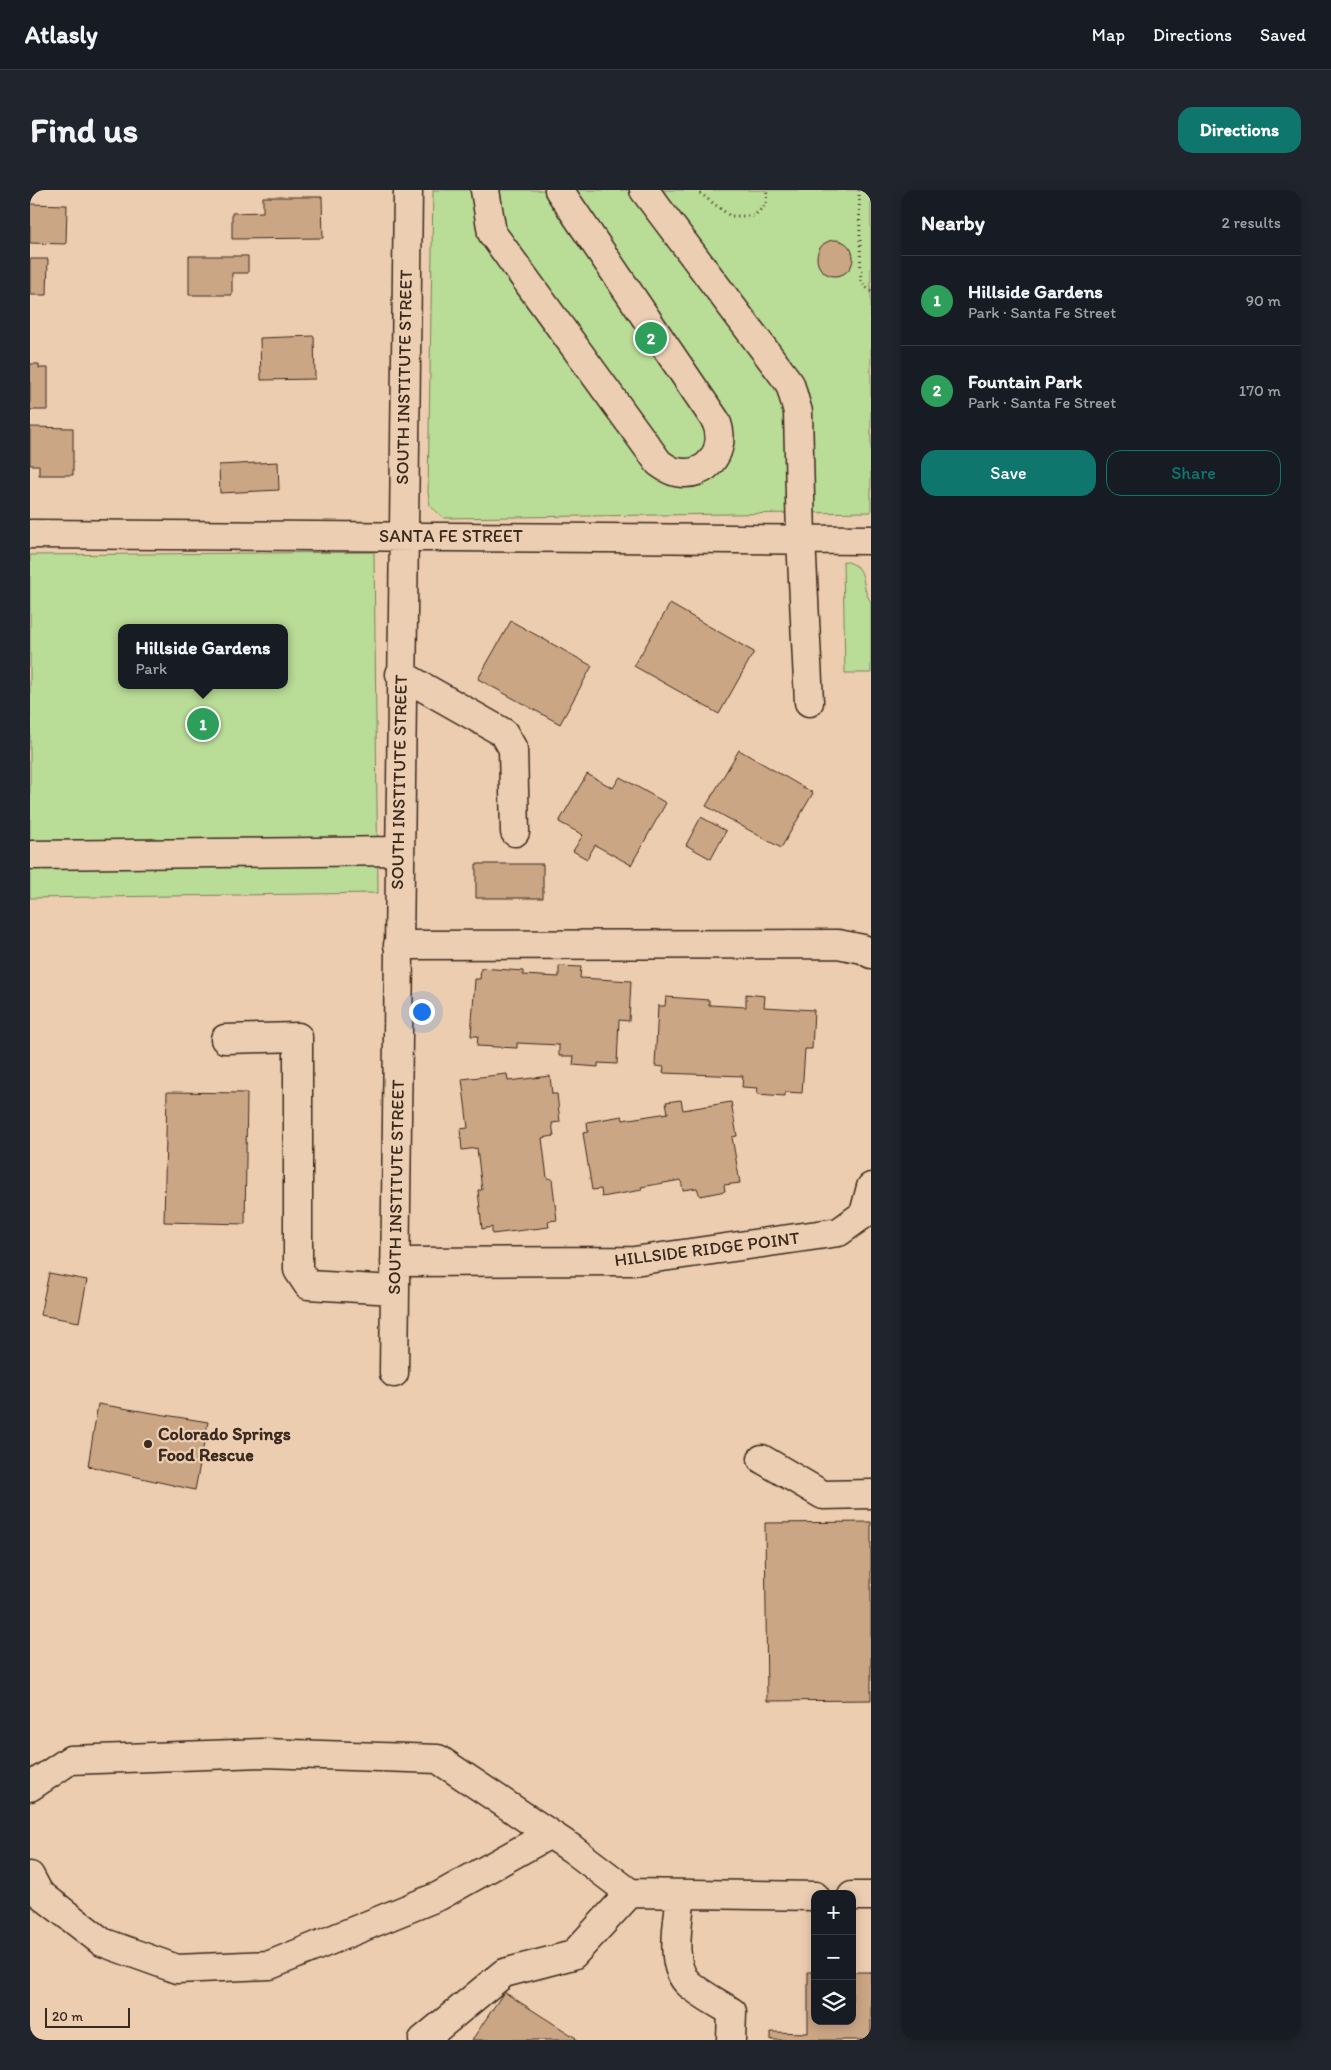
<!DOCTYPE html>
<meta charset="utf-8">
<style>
body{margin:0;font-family:Itim,sans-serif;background:#20242c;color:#f1f3f6}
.controls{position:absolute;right:15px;bottom:15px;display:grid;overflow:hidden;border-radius:10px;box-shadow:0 2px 12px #0003}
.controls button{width:45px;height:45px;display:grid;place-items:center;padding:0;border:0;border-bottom:1px solid #363941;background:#171b24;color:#f1f3f6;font:25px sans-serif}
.scale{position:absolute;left:15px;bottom:12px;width:85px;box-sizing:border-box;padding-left:5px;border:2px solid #3b2a1e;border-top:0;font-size:14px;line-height:18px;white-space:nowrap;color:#3b2a1e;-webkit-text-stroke:4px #ecceb2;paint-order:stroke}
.you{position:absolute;left:391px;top:821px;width:18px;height:18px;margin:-12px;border:4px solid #fff;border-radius:50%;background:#1a73e8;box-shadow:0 0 0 8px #1a73e833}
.badge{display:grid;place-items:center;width:32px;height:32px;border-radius:50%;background:#0f766e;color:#fff;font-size:16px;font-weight:700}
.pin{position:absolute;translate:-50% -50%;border:2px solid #fff;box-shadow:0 1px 5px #0006}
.popup{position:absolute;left:88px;top:434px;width:170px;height:65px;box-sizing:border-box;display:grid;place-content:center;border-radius:10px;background:#171b24;filter:drop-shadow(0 1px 4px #0005);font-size:16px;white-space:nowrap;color:#9ea1a6}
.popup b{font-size:19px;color:#f1f3f6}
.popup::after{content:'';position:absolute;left:50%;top:100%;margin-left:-10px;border:10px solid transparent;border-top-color:#171b24}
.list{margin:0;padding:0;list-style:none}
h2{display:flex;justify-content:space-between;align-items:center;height:65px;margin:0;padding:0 20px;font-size:21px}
h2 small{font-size:16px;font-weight:400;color:#9ea1a6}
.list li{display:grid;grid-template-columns:32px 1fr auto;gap:15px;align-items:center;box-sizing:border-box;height:90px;padding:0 20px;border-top:1px solid #363941}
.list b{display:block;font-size:19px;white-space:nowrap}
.list p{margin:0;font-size:16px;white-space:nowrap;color:#9ea1a6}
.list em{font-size:16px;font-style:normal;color:#9ea1a6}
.actions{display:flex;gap:10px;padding:15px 20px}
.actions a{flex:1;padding:11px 0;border:1px solid #0f766e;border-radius:15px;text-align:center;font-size:18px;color:#0f766e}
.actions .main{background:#0f766e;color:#fff}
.icon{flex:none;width:28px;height:28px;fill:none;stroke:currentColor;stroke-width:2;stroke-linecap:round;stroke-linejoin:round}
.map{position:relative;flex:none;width:841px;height:1850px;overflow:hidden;border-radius:15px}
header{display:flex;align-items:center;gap:30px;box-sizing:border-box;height:70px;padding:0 25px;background:#171b24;border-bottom:1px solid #363941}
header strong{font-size:24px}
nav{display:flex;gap:28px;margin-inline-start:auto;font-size:18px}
.intro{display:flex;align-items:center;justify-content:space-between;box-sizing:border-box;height:120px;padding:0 30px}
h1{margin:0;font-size:35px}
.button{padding:12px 22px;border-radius:15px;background:#0f766e;color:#fff;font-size:18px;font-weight:700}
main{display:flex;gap:30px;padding:0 30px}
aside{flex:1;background:#171b24;border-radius:15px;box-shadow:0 2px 12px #0003}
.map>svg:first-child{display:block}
.green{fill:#b9dc96;stroke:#7a835a;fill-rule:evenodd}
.building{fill:#cba685;stroke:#3b2a1e}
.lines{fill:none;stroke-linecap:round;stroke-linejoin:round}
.minor-casing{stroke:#3b2a1e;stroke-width:31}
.path{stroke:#3b2a1e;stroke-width:3;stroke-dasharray:1 4;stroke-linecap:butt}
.minor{stroke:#ecceb2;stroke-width:28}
.poi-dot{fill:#3b2a1e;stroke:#ecceb2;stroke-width:2}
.labels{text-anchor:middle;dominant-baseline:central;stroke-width:4.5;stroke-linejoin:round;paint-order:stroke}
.street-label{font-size:18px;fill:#3b2a1e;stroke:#ecceb2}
.poi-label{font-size:18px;font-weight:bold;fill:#3b2a1e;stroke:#ecceb2;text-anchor:start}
</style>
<header>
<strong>Atlasly</strong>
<nav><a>Map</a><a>Directions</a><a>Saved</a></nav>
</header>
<div class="intro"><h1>Find us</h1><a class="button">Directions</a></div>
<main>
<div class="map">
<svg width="841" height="1850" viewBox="0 0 841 1850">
<rect width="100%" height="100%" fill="#edcdaf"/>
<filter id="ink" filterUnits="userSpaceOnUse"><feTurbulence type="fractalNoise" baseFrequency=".02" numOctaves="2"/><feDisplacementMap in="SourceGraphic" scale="10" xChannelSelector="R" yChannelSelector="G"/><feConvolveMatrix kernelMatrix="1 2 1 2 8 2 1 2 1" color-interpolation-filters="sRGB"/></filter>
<g filter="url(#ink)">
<path class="green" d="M 403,0 L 841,0 L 841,322 L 414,328 L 400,316 L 398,302 Z
M 344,362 L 348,703 L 0,708 L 0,365 ZM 92,438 L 254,438 L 254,495 L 92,495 Z
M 813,371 C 841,376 828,394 841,412 L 841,483 L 815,483 Z"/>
<path class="building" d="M 233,7 L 292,7 L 293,48 L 202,49 L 202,23 L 233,22 Z
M 0,14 L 37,15 L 36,54 L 0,53 Z
M787 68a18 18 0 1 1 36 0a18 18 0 1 1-36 0Z
M 159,66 L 218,66 L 218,83 L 202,83 L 202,105 L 159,105 Z
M 0,69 L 18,69 L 17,105 L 0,105 Z
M 284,146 L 285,189 L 231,190 L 230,148 Z
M 0,174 L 9,174 L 9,178 L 18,178 L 18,220 L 0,220 Z
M 0,237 L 43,238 L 43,285 L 9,285 L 9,275 L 0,275 Z
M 248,272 L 249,300 L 190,303 L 189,275 Z
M 640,414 L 724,462 L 689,524 L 604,476 Z
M 481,431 L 562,476 L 530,534 L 448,489 Z
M 709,560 L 783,603 L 751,658 L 676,616 Z
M 557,584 L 583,598 L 590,587 L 636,613 L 601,675 L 565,655 L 557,669 L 543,661 L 553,645 L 529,632 Z
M 671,627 L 696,641 L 681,669 L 656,655 Z
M 446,674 L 513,674 L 513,708 L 446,708 Z
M 529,776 L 551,777 L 550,788 L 601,791 L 599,831 L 589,830 L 587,874 L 568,873 L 568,877 L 543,875 L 544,866 L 529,866 L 529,855 L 487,853 L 487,858 L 447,856 L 448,846 L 441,846 L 445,789 L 450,789 L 451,778 L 493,781 L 493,785 L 529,787 Z
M 716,804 L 735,806 L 734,817 L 784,820 L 782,859 L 775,859 L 772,903 L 755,902 L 755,906 L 727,904 L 728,898 L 712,897 L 713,886 L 633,883 L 634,877 L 625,876 L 628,816 L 635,816 L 636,807 L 679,810 L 679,815 L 716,817 Z
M 477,884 L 478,891 L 520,886 L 522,904 L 527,904 L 530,932 L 522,933 L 524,946 L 512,948 L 517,988 L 522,989 L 527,1030 L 518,1031 L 519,1037 L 462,1044 L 462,1037 L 452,1039 L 448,1000 L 452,1000 L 447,958 L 432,960 L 430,939 L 438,938 L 432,889 Z
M 137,902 L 217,903 L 215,1034 L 134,1032 Z
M 651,910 L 653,920 L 701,912 L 707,946 L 702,947 L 710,993 L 694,995 L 695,1001 L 670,1006 L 667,998 L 653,1000 L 651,990 L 611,997 L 612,1000 L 572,1007 L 571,999 L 562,1000 L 553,943 L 558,942 L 557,932 L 592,926 L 593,930 L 638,923 L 636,912 Z
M 19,1083 L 57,1090 L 49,1132 L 10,1125 Z
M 68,1214 L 178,1232 L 165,1300 L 58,1276 Z
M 841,1332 L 841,1510 L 737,1511 L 735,1333 Z
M 778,1782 L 785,1782 L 785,1831 L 822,1831 L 822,1782 L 841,1782 L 841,1850 L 741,1850 L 741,1842 L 778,1843 Z
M 474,1802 L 546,1848 L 545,1850 L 442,1850 Z"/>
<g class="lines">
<defs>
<path id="minor" d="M 455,0 L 462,43 L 629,273 C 634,276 640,281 646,282 C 678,289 698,259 686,231 L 529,0
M 614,0 L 760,194 L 768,222 L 771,348 L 779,512
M 0,344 L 841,350
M 370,484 L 474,543 L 483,559 L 485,642
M 2,665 L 369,661
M 368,755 L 808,754 L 833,759 L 841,764
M 195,849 L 268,847 L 268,1080 L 278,1095 L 364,1100
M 365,1072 L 604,1071 L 809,1042 L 834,1024 L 841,997
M 364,1183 L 378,0
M 732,1269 L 793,1305 L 841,1304
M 0,1597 L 40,1570 L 234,1563 L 408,1569 L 541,1658 L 600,1703 L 785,1706
M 0,1686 L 9,1703 L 72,1752 L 147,1779 L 240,1775 L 409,1706 L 520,1644
M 651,1704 C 649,1728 638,1776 659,1794 C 672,1805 688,1813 702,1822 L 701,1850
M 822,1706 L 841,1706
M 393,1850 L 474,1783 L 543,1765 L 600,1703"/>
</defs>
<use href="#minor" class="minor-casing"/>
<path class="path" d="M 666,0 L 700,26 L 724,26 L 736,14 L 737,0
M 829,0 L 831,92 L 841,102"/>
<use href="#minor" class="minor"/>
</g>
</g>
<circle class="poi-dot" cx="118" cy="1254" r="5"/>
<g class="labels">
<g class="street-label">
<text transform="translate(374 187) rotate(-89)">SOUTH INSTITUTE STREET</text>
<text x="421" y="346">SANTA FE STREET</text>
<text transform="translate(369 592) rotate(-89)">SOUTH INSTITUTE STREET</text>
<text transform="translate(366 997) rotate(-89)">SOUTH INSTITUTE STREET</text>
<text transform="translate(677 1059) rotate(-7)">HILLSIDE RIDGE POINT</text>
</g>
<g class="poi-label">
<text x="128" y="1244">Colorado Springs<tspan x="128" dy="21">Food Rescue</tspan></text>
</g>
</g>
</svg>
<div class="controls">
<button>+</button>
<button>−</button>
<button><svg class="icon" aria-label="layers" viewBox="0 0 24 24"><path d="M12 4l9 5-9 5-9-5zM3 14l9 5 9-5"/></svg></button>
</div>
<div class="scale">20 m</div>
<div class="you"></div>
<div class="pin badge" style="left:173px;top:534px;background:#2e9e5b">1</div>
<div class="popup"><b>Hillside Gardens</b>Park</div>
<div class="pin badge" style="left:621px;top:148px;background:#2e9e5b">2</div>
</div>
<aside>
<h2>Nearby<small>2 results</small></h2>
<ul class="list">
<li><span class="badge" style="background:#2e9e5b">1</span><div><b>Hillside Gardens</b><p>Park · Santa Fe Street</p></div><em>90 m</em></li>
<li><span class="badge" style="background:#2e9e5b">2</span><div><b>Fountain Park</b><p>Park · Santa Fe Street</p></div><em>170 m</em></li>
</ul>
<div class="actions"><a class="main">Save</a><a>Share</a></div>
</aside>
</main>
